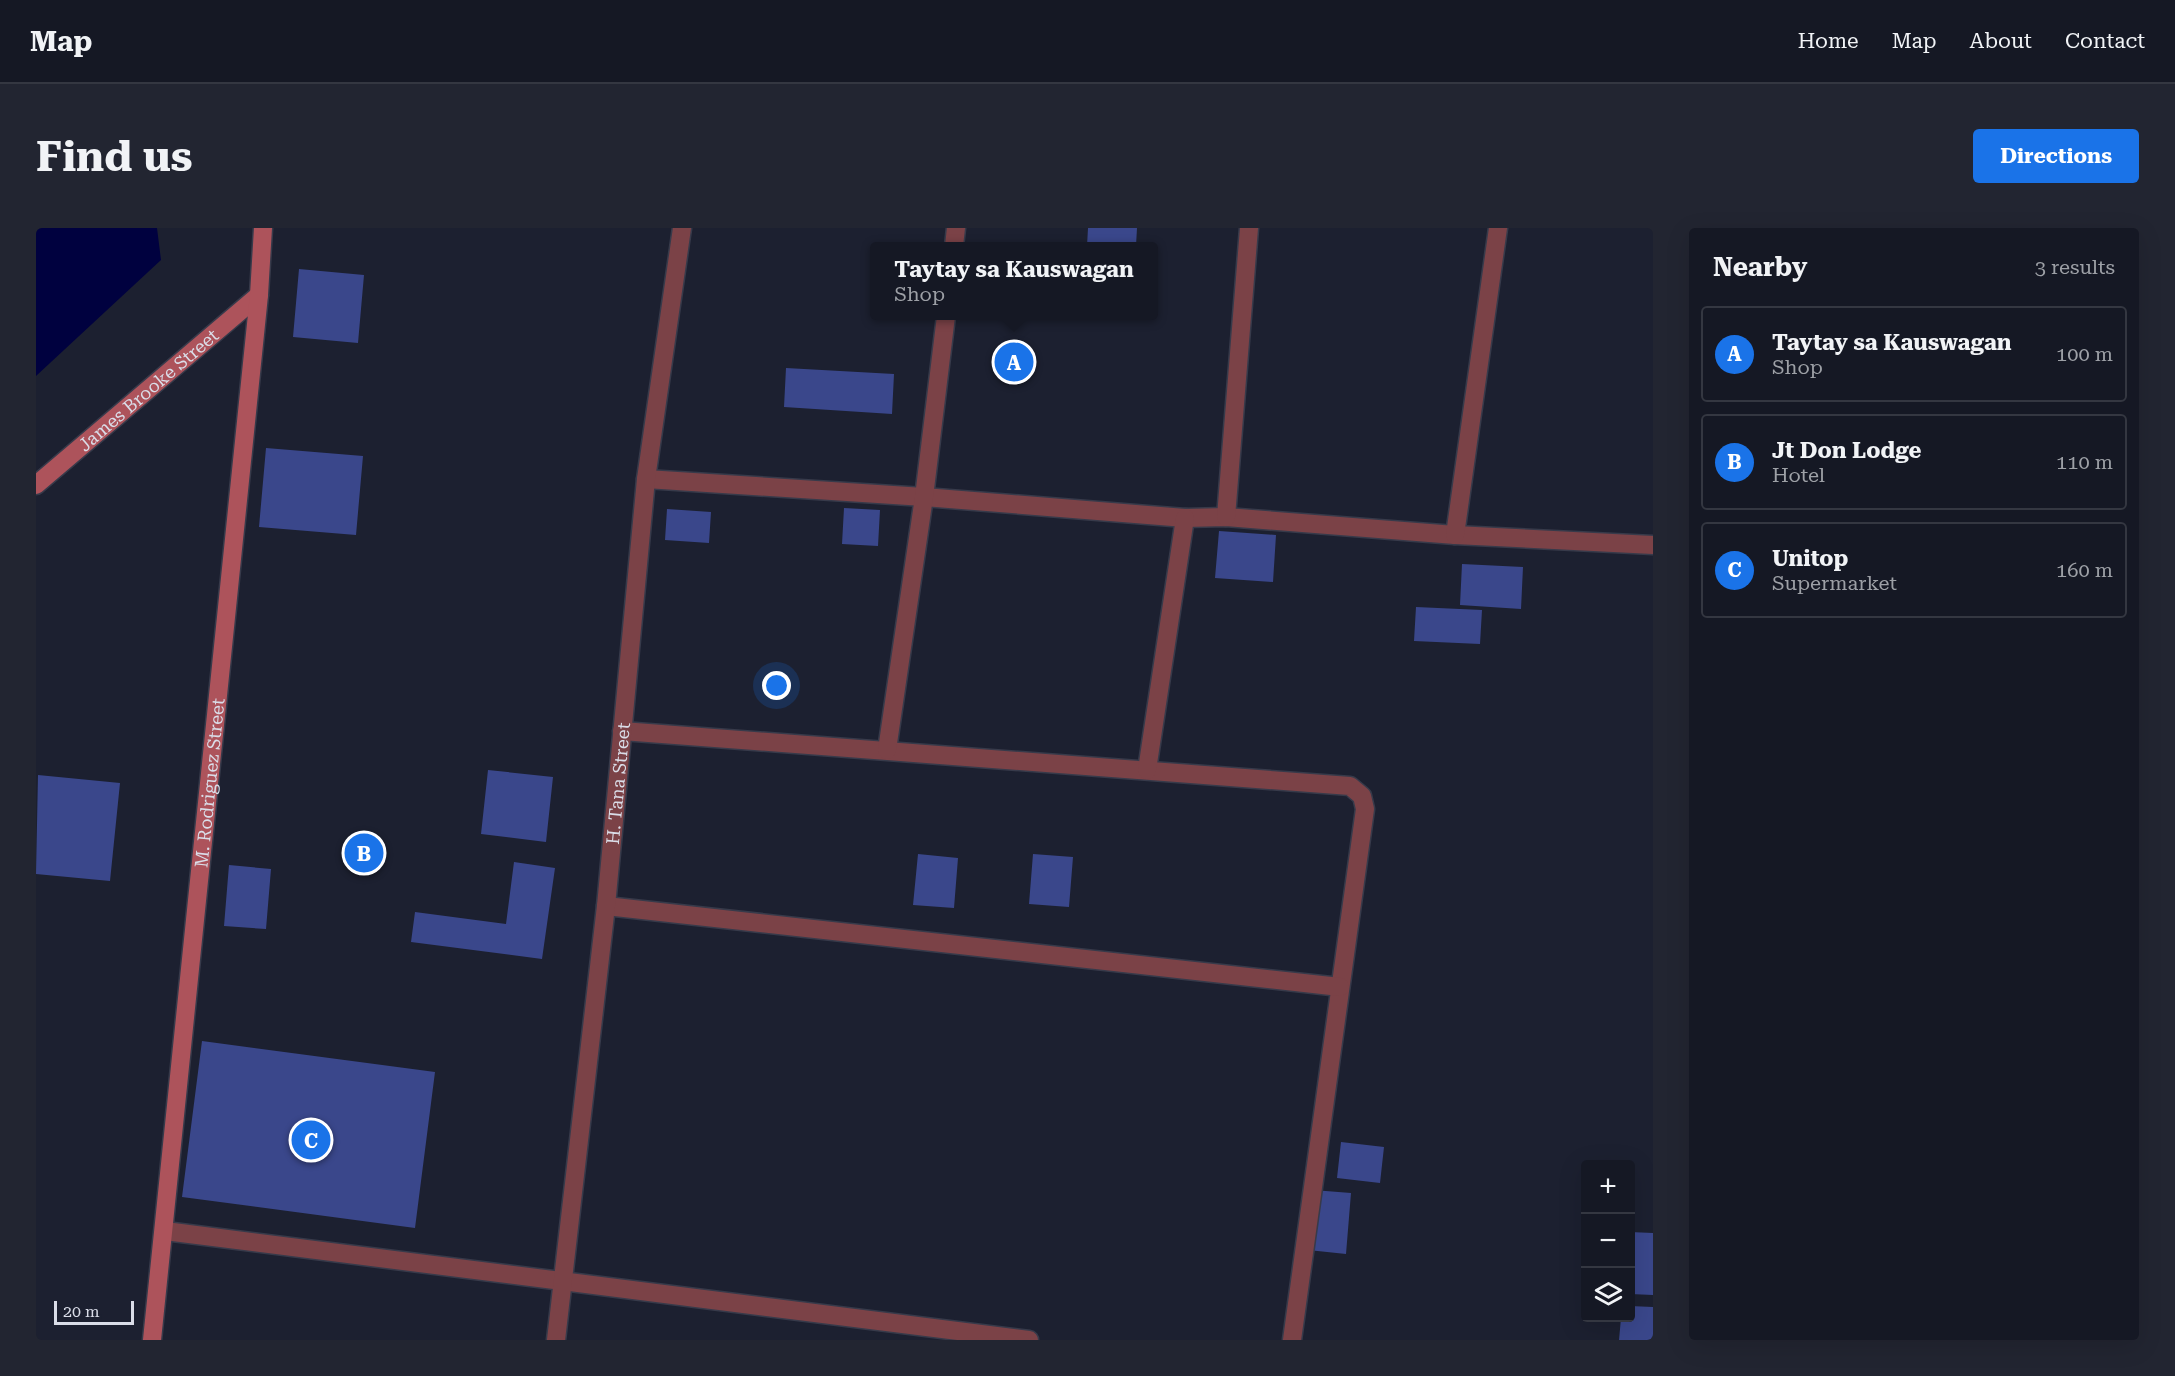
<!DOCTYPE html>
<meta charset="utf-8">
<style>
body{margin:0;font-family:"Roboto Serif",serif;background:#222531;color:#f1f3f6}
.controls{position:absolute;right:18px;bottom:18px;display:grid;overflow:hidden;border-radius:6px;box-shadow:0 6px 24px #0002}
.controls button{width:54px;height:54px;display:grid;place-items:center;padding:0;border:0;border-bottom:2px solid #343741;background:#151824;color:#f1f3f6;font:30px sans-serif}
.scale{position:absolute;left:18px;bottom:15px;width:80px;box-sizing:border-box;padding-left:6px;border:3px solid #dadde8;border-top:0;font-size:16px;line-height:21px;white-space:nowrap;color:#dadde8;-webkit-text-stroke:4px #1c2030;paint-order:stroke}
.you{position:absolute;left:741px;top:458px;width:21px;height:21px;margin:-15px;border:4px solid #fff;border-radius:50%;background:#1a73e8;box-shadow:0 0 0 9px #1a73e833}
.badge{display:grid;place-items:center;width:39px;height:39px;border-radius:50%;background:#1a73e8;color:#fff;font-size:20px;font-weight:700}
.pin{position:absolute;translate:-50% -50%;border:3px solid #fff;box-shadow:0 2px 6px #0006}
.popup{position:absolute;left:834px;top:14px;width:288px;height:78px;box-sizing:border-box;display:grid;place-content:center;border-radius:6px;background:#151824;filter:drop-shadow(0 2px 4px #0005);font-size:20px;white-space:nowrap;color:#9da0a6}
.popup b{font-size:22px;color:#f1f3f6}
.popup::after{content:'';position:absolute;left:50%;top:100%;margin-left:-12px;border:12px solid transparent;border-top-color:#151824}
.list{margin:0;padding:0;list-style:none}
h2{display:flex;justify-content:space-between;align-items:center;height:78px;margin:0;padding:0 24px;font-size:26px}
h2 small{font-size:20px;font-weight:400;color:#9da0a6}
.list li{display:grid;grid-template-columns:39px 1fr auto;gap:18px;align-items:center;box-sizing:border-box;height:96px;margin:0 12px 12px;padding:0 12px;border:2px solid #343741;border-radius:6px}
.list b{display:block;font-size:22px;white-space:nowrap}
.list p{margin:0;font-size:20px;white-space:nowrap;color:#9da0a6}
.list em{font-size:20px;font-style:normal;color:#9da0a6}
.icon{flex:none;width:33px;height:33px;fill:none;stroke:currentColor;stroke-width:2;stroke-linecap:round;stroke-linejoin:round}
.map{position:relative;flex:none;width:1617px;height:1112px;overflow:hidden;border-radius:6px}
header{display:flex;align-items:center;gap:36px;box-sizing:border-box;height:84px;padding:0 30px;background:#151824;border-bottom:2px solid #343741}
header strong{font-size:28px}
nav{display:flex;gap:33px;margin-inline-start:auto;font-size:21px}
.intro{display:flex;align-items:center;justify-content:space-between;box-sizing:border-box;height:144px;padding:0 36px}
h1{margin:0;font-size:42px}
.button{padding:15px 27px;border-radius:6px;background:#1a73e8;color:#fff;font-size:21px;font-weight:700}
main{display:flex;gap:36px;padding:0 36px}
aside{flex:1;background:#151824;border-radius:6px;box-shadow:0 6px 24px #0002}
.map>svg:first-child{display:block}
.water{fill:#00013f}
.building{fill:#3a478b}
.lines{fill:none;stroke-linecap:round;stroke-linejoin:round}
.street-casing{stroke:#373a4a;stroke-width:21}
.secondary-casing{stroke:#373a4a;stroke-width:21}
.street{stroke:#7b4247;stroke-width:18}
.secondary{stroke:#ad535b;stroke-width:18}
.labels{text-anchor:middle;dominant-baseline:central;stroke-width:4.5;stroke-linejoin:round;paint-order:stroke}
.street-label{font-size:18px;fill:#dadde8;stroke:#1c2030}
</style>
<header>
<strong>Map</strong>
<nav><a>Home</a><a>Map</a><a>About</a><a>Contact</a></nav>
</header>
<div class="intro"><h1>Find us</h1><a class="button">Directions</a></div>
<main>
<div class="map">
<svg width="1617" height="1112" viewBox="0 0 1617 1112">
<rect width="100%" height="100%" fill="#1c2030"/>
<path class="water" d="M 0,0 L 121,0 L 125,32 L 0,148 Z"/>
<path class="building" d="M 1052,0 L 1101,0 L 1100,18 L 1051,18 Z
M 263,41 L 328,47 L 322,115 L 257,109 Z
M 750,140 L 858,146 L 856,186 L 748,179 Z
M 230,220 L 327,228 L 320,307 L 223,299 Z
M 808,280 L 844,282 L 842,318 L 806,316 Z
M 631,281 L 675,284 L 673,315 L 629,312 Z
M 1183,303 L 1240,307 L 1237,354 L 1179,350 Z
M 1426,336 L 1487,339 L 1485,381 L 1424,377 Z
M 1380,379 L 1446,382 L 1444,416 L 1378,413 Z
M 452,542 L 517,549 L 510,614 L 445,606 Z
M 2,547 L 84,555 L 74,653 L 0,646 Z
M 882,626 L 922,630 L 918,680 L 877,677 Z
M 997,626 L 1037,629 L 1033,679 L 993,676 Z
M 478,634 L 519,640 L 506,731 L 375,714 L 379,684 L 470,696 Z
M 193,637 L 235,641 L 230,701 L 188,698 Z
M 166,813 L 399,844 L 379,1000 L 146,969 Z
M 1305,914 L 1348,919 L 1344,955 L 1301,950 Z
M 1277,962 L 1315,965 L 1310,1026 L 1272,1022 Z
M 1594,1004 L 1617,1005 L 1617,1067 L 1594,1066 Z
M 1594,1078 L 1617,1079 L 1617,1112 L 1583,1112 L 1585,1090 L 1594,1090 Z"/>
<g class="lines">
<defs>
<g id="street">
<path d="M 918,18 L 920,0"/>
<path d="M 610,251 L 888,269 L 1149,290 L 1190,289 L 1419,307 L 1617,317"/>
<path d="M 1190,289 L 1213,0"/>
<path d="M 1419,307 L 1462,0"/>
<path d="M 586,503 L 1314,558 L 1326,568 L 1329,581 L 1256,1112"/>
<path d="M 851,522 L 888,269 L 910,88"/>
<path d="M 1111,542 L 1149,290"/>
<path d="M 570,678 L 1304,759"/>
<path d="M 129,1003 L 993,1112"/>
<path id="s1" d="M 520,1112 L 570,678 L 610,251 L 646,0"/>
</g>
<g id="secondary">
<path id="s2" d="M 0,257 L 223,67"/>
<path id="s3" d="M 116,1112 L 223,67 L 227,0"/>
</g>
</defs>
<use href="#street" class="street-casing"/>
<use href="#secondary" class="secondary-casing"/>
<use href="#street" class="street"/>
<use href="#secondary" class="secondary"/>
</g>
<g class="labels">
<g class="street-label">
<text stroke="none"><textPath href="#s2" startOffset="147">James Brooke Street</textPath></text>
<text stroke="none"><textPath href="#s3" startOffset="560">M. Rodriguez Street</textPath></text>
<text stroke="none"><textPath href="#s1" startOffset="560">H. Tana Street</textPath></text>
</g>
</g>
</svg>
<div class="controls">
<button>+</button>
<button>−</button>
<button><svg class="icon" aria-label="layers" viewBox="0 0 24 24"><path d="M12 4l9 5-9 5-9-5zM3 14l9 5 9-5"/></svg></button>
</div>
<div class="scale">20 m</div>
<div class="you"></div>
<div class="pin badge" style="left:978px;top:134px">A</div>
<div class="popup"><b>Taytay sa Kauswagan</b>Shop</div>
<div class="pin badge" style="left:328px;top:625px">B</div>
<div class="pin badge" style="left:275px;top:912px">C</div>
</div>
<aside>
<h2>Nearby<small>3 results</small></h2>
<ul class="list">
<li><span class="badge">A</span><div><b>Taytay sa Kauswagan</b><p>Shop</p></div><em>100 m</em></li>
<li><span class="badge">B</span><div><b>Jt Don Lodge</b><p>Hotel</p></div><em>110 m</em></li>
<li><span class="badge">C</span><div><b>Unitop</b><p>Supermarket</p></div><em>160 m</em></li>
</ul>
</aside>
</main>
